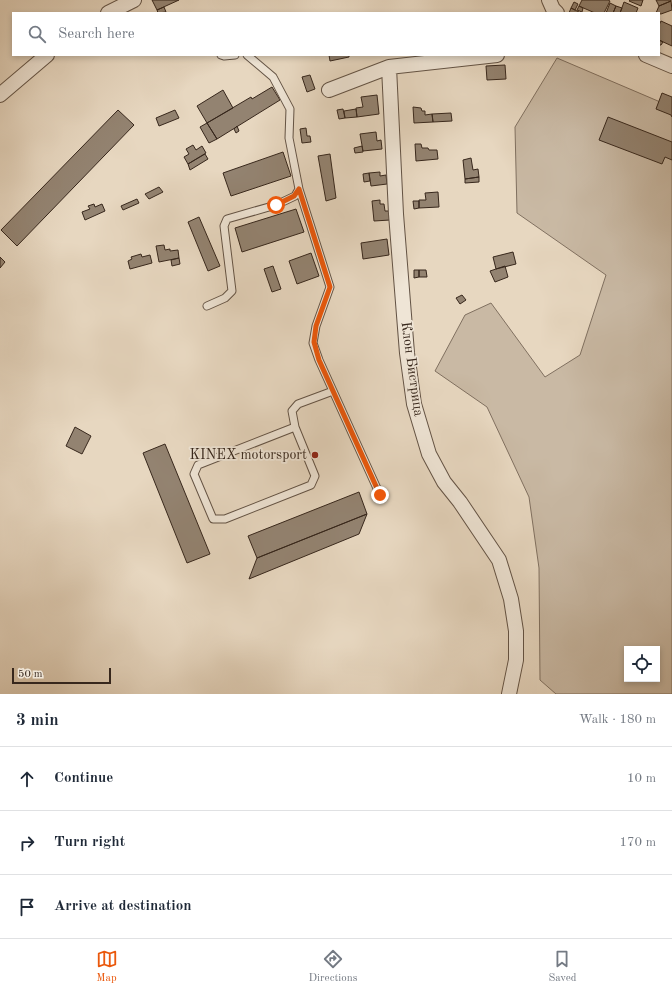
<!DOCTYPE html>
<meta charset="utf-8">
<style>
body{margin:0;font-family:"Old Standard TT",serif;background:#f2f2f3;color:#1f2937}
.controls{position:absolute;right:12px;bottom:12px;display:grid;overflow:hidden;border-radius:0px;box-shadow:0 2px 6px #0003}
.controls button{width:36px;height:36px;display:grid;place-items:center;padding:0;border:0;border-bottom:1px solid #e0e1e3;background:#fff;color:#1f2937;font:20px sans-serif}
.scale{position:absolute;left:12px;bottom:10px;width:99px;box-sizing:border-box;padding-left:4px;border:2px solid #37271c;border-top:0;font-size:11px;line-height:14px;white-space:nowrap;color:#37271c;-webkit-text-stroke:3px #efe5d6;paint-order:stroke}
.stop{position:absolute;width:12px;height:12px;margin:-9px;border:3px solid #ea580c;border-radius:50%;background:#fff}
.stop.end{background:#ea580c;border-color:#fff;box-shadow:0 1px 4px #0008}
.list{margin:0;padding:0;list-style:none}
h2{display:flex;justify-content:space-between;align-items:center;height:52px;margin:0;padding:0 16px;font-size:17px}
h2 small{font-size:13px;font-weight:400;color:#747a83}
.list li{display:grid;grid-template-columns:26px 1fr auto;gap:12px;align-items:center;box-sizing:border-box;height:64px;padding:0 16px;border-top:1px solid #e0e1e3}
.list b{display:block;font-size:15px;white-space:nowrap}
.list em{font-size:13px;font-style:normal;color:#747a83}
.icon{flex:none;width:22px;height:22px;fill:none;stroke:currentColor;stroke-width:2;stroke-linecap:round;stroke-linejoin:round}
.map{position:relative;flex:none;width:672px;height:694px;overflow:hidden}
.search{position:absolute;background:#fff;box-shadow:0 2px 6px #0003;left:12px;right:12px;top:12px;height:44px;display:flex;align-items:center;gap:10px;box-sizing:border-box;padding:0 14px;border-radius:0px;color:#747a83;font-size:15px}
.sheet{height:244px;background:#fff}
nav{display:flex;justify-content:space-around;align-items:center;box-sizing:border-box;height:56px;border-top:1px solid #e0e1e3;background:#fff;font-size:11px;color:#747a83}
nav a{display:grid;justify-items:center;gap:2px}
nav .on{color:#ea580c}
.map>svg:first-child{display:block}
.green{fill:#c9b9a4;stroke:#807060;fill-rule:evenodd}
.building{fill:#938371;stroke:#37271c}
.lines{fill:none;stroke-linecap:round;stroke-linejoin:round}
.lane-casing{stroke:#635345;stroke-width:9}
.street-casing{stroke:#635345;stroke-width:16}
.lane{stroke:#efe5d6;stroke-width:7}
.street{stroke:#efe5d6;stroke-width:14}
.route{stroke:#ea580c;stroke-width:5}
.poi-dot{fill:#8f2418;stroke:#efe5d6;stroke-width:1.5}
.labels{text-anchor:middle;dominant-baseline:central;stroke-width:3.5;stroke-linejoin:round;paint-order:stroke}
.street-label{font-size:14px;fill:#37271c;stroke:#efe5d6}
.poi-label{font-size:14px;fill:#37271c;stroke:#efe5d6;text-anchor:end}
</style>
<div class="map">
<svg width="672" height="694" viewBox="0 0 672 694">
<rect width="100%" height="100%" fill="#e7d7c0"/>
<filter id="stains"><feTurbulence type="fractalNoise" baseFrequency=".005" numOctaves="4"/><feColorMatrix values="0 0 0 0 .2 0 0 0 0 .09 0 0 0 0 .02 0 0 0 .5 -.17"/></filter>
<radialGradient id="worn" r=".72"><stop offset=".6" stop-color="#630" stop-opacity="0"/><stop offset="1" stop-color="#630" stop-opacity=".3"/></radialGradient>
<path class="green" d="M 557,58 L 672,107 L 672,694 L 556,694 L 540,680 L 539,568 L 529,497 L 487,407 L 435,371 L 465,315 L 491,303 L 545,377 L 580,355 L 606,275 L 517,213 L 515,127 ZM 627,649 L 657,649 L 657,679 L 627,679 Z"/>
<path class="building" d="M 152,0 L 179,0 L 157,10 Z
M 582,0 L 608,0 L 610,1 L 604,13 L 595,13 L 579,6 Z
M 630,0 L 643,0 L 641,6 L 629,1 Z
M 656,0 L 671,0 L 671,1 L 659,6 Z
M 671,1 L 672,10 L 661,14 L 656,13 L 659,6 Z
M 574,2 L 578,4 L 575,10 L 571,8 Z
M 624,2 L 638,8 L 636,13 L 620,13 Z
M 610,3 L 616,6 L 613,13 L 606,13 Z
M 579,6 L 583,8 L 582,12 L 577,10 Z
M 616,6 L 622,8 L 620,13 L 613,13 Z
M 164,7 L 166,12 L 158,13 L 157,10 Z
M 571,8 L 579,12 L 579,13 L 569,13 Z
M 661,21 L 672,26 L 672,46 L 659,40 L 659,25 Z
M 659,40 L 663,42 L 661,45 L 659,45 Z
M 329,55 L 349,55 L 349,57 L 330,61 Z
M 505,65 L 506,79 L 487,80 L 486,66 Z
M 310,75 L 315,89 L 307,92 L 302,77 Z
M 272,87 L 280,100 L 217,139 L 207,123 L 251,97 L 252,99 Z
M 223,90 L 233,108 L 207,123 L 197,106 Z
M 662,93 L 672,97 L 672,117 L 671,115 L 656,109 Z
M 377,95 L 379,114 L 357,117 L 356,108 L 363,107 L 361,97 Z
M 413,107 L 421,108 L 422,111 L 425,111 L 425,115 L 432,114 L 433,122 L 414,123 Z
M 343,109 L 345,118 L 339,119 L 337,110 Z
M 356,109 L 357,117 L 345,118 L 344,111 Z
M 118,110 L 134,125 L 17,246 L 1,230 Z
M 175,110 L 179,118 L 159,126 L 156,118 Z
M 451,113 L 452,121 L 433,122 L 432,114 Z
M 608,117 L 672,142 L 672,160 L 665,157 L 662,164 L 599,140 Z
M 207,123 L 217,139 L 209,143 L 200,127 Z
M 237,126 L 239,131 L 236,133 L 234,129 Z
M 306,128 L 307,136 L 310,136 L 311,142 L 302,143 L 300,129 Z
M 376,132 L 377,141 L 381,140 L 382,149 L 363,151 L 360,134 Z
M 415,144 L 421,144 L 422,148 L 428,148 L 429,150 L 437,150 L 438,159 L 416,161 Z
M 193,145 L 196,150 L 202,146 L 206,153 L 188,164 L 184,157 L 189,154 L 186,149 Z
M 362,146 L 363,152 L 355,153 L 354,148 Z
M 283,152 L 291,176 L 231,196 L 223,173 Z
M 205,154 L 208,159 L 190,170 L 188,164 Z
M 330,154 L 336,198 L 326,201 L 318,156 Z
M 471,158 L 473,170 L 478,169 L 479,177 L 465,179 L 463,160 Z
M 380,172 L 380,176 L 386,175 L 387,184 L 371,186 L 369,173 Z
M 369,173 L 370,181 L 364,182 L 363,174 Z
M 479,177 L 479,182 L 465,183 L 465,179 Z
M 159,187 L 163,192 L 149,199 L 145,194 Z
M 438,192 L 439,207 L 419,208 L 419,200 L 426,200 L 425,193 Z
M 137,199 L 139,203 L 123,210 L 121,206 Z
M 380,200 L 380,204 L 384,204 L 385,211 L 389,211 L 390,220 L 374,221 L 372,201 Z
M 413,201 L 419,201 L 419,208 L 414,209 Z
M 94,204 L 95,207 L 102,204 L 105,211 L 85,220 L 82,212 L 90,209 L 88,206 Z
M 296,209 L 304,232 L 242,252 L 235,228 Z
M 199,217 L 220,266 L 208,271 L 188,222 Z
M 387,239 L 389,255 L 363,259 L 361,243 Z
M 164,245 L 165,250 L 170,249 L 170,251 L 178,250 L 179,258 L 159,262 L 156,246 Z
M 513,252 L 516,264 L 496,269 L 493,257 Z
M 311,253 L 319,276 L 297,284 L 289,261 Z
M 141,254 L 142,257 L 150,255 L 152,263 L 130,269 L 128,261 L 132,259 L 131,257 Z
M 0,257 L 5,262 L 0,268 Z
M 179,258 L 180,264 L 172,266 L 171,260 Z
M 273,266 L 281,289 L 272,292 L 264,269 Z
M 505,266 L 508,277 L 495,282 L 490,271 Z
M 414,270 L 419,270 L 419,277 L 414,278 Z
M 419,270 L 426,270 L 427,277 L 419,277 Z
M 462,295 L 466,300 L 460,304 L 456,298 Z
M 75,427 L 91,436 L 82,454 L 66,446 Z
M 165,444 L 210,554 L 187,563 L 143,453 Z
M 359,492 L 367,514 L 257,558 L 248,536 Z
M 367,514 L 359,534 L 249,579 L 257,558 Z"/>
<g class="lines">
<defs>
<path id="lane" d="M 221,55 L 224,56 L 235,55
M 299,189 L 330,287 L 316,326 L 313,343 L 319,360 L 380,495
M 207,306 L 225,298 L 232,291 L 224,226 L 227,219 L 276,205 L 295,196 L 299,189 L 289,138 L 290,109 L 273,77 L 247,55
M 295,427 L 198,465 L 194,474 L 213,519 L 225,519 L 311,485 L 315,476 L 295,427 L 292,411 L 298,404 L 333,391"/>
<path id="street" d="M 549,0 L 553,9 L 557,13
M 108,13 L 134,0
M 646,55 L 672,66
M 389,67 L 396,214 L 407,353 L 414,404 L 429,454 L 444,482 L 460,502 L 499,560 L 511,599 L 516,631 L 516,660 L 509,694
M 329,90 L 389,67 L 497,55
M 0,95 L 47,55"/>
</defs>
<use href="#lane" class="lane-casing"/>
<use href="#street" class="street-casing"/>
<use href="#lane" class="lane"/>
<use href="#street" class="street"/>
</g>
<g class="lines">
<path class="route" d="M 276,205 L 294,196 L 299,189 L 330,287 L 316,326 L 314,342 L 319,360 L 380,495"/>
</g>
<circle class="poi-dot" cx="315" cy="455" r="4"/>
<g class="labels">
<g class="street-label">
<text transform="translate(412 369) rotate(82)">Клон Бистрица</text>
</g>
<g class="poi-label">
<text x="307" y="455">KINEX motorsport</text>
</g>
</g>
<rect width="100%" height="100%" filter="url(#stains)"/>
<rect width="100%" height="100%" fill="url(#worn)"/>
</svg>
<div class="controls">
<button><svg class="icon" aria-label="locate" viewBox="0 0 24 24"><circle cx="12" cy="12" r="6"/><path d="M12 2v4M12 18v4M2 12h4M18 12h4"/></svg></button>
</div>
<div class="scale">50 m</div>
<div class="stop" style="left:276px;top:205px"></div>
<div class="stop end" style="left:380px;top:495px"></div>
<div class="search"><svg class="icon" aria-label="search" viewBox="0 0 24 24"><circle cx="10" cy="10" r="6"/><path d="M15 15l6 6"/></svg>Search here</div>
</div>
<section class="sheet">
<h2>3 min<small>Walk · 180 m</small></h2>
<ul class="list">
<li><svg class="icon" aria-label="ahead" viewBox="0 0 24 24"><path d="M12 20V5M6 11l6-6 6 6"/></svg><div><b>Continue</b></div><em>10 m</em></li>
<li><svg class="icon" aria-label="right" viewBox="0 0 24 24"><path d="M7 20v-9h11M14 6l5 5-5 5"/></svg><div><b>Turn right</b></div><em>170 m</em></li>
<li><svg class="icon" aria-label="arrive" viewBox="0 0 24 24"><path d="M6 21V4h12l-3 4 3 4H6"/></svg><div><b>Arrive at destination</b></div></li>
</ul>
</section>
<nav>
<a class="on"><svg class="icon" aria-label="map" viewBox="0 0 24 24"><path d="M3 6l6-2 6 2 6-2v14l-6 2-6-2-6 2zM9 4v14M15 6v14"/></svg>Map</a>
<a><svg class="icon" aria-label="directions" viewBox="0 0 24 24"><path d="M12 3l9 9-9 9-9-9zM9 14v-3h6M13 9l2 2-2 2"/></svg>Directions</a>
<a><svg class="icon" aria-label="saved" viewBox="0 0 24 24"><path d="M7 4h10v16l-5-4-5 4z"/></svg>Saved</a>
</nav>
